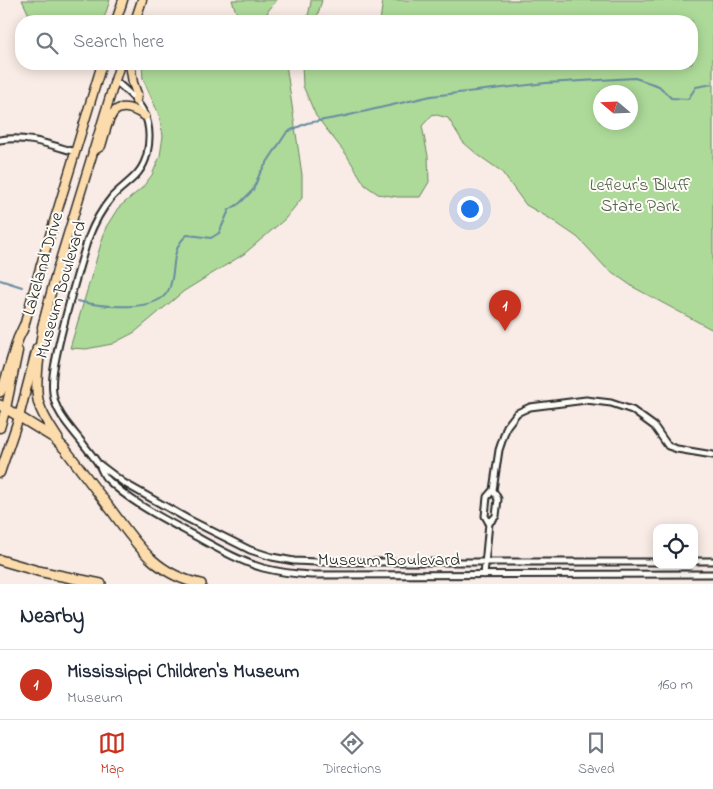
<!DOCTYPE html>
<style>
body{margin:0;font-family:"Indie Flower",sans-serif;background:#f2f2f3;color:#1f2937}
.controls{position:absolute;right:15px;bottom:15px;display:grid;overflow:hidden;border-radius:10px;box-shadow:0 2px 12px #0003}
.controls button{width:45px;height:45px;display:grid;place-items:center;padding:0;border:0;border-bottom:1px solid #e0e1e3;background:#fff;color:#1f2937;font:25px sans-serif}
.compass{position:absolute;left:593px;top:85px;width:45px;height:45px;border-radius:50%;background:#fff;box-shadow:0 2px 12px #0003;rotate:289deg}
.you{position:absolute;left:469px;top:208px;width:18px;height:18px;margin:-12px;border:4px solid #fff;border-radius:50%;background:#1a73e8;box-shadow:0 0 0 8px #1a73e833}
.badge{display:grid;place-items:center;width:32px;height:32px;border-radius:50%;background:#c8321e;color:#fff;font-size:16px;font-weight:700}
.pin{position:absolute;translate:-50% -41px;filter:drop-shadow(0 1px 2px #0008)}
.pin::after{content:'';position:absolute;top:26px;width:18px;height:15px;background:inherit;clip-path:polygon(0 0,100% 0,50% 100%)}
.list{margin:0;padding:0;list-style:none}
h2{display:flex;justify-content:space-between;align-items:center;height:65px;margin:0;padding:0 20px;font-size:21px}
h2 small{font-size:16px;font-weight:400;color:#747a83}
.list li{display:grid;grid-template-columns:32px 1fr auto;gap:15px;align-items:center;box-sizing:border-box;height:70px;padding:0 20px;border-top:1px solid #e0e1e3}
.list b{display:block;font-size:19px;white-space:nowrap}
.list p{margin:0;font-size:16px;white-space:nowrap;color:#747a83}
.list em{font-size:16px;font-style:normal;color:#747a83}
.icon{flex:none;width:28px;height:28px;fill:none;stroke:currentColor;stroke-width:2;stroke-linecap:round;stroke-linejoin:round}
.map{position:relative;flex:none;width:713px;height:584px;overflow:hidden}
.search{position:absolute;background:#fff;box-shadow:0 2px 12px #0003;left:15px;right:15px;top:15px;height:55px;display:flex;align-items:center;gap:12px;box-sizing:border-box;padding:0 18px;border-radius:20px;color:#747a83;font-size:19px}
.sheet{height:135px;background:#fff}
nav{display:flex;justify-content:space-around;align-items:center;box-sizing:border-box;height:70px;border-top:1px solid #e0e1e3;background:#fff;font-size:14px;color:#747a83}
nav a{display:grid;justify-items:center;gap:2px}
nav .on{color:#c8321e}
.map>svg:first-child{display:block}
.green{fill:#adda99;stroke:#6c8262;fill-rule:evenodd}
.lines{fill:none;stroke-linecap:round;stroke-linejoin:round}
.stream{stroke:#678ca1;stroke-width:2}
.minor-casing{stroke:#2b2b2b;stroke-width:9}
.trunk-casing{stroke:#2b2b2b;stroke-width:11}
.motorway-casing{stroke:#2b2b2b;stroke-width:12}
.minor{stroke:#fdfcf7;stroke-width:5}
.trunk{stroke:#fcdcac;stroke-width:8}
.motorway{stroke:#fcdcac;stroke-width:9}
.labels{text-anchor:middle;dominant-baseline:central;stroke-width:4;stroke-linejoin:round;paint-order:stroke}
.park-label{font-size:18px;fill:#52604c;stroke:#fdfcf7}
.street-label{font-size:18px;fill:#2b2b2b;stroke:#fdfcf7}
</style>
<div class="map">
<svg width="713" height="584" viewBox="0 0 713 584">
<rect width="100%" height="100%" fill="#f9ece6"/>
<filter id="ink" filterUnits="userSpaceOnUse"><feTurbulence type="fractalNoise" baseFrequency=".02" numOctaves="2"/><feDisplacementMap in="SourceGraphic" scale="10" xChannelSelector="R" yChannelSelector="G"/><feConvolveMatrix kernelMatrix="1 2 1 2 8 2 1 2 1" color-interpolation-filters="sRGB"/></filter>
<g filter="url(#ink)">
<path class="green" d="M 22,0 L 110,0 L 103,21 L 32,21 Z
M 232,0 L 277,0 L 268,11 L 266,21 L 239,21 Z
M 311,0 L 322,0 L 316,21 L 307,21 L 311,2 Z
M 383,0 L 713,0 L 713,330 L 633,287 L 605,267 L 587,247 L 577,237 L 549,218 L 526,205 L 501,171 L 478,155 L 463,142 L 448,118 L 433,114 L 422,126 L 428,156 L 429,182 L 420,197 L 398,197 L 378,194 L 365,185 L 346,154 L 316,116 L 303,86 L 302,64 L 692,64 L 692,21 L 380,21 ZM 600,92 L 630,92 L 630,122 L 600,122 Z
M 142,64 L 286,64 L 302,175 L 302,198 L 285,219 L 244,254 L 184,291 L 135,332 L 112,344 L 86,349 L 70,348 L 106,227 L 118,208 L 142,188 L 152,175 L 160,156 L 163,136 L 159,115 L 143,79 Z"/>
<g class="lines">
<path class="stream" d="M 0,280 L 22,287
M 77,301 C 98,306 159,314 169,289 C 177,271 169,250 187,235 L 197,236 L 211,238 L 219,233 L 229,210 L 240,203 L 253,190 L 260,173 L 287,132 L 307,123 L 341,117 L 431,96 L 546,83 L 635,78 L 659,86 L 671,98 L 688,99 L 696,87 L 713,84"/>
<defs>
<path id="minor" d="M 114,80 C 140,101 155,118 147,154 C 142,176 126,182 112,197 C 101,210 94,223 88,239 C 82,257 77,275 72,293 C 67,312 62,330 58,348 C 55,363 51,378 53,393 C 55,412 70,427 81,441 C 87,449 94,457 99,465 C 102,470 103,475 106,478 C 131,503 164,519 195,536 C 217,548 239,561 263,568 C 279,572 294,574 311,575 L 713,574
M 0,140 C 25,135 51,145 75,152
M 99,464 L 124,483 L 186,518 L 250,550 L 272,557 L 294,561 L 317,562 L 657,562
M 489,523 L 496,516 L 498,499 L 493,490
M 694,561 L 713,561
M 484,575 L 489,523 L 485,516 L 487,497 L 493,490 L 499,450 L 507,426 L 517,413 L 530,407 L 586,400 L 611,403 L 632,410 L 654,426 L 668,446 L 677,449 L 713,455"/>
<path id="trunk" d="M 116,21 L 123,0
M 135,21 L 142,0
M 130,64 L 133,83 L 137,94 L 136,101
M 93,151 L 101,146 C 109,120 111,94 145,116
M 42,327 L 57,270 L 120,64
M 23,330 L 40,268 L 102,64
M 0,428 L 6,408 L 18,351
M 0,473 L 19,417 L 37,348"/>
<path id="motorway" d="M 44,322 C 41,343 33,385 39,404 C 43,417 51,428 58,439
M 0,392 L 4,385 L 18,339 L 24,326
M 0,405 L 54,438 L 65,449 C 81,470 96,490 112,511 C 137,545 156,575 201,584
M 0,560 L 38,571 L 101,584"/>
</defs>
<use href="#minor" class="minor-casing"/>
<use href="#trunk" class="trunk-casing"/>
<use href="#motorway" class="motorway-casing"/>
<use href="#minor" class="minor"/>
<use href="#trunk" class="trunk"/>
<use href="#motorway" class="motorway"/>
</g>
</g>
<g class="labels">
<g class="park-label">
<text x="640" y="186">Lefleur's Bluff<tspan x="640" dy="21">State Park</tspan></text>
</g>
<g class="street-label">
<text transform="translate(44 264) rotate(-74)">Lakeland Drive</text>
<text transform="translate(62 290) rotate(-74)">Museum Boulevard</text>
<text x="389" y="561">Museum Boulevard</text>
</g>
</g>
</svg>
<div class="controls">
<button><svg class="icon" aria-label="locate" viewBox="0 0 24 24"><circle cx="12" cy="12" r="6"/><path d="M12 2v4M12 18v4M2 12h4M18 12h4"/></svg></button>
</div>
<svg class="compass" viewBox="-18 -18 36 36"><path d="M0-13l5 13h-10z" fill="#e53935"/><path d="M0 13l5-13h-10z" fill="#747a83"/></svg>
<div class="you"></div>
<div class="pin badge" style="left:505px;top:331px">1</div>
<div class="search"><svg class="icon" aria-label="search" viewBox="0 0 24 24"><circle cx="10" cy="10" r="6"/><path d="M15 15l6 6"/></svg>Search here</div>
</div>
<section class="sheet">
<h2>Nearby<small></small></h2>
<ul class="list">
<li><span class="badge">1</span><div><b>Mississippi Children's Museum</b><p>Museum</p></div><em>160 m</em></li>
</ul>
</section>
<nav>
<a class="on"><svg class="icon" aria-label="map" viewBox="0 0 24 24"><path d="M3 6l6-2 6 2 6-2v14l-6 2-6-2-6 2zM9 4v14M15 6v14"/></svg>Map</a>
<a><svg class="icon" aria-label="directions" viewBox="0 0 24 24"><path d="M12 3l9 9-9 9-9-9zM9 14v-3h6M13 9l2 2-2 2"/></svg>Directions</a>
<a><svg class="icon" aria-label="saved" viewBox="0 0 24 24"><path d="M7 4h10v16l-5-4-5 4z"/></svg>Saved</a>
</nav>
